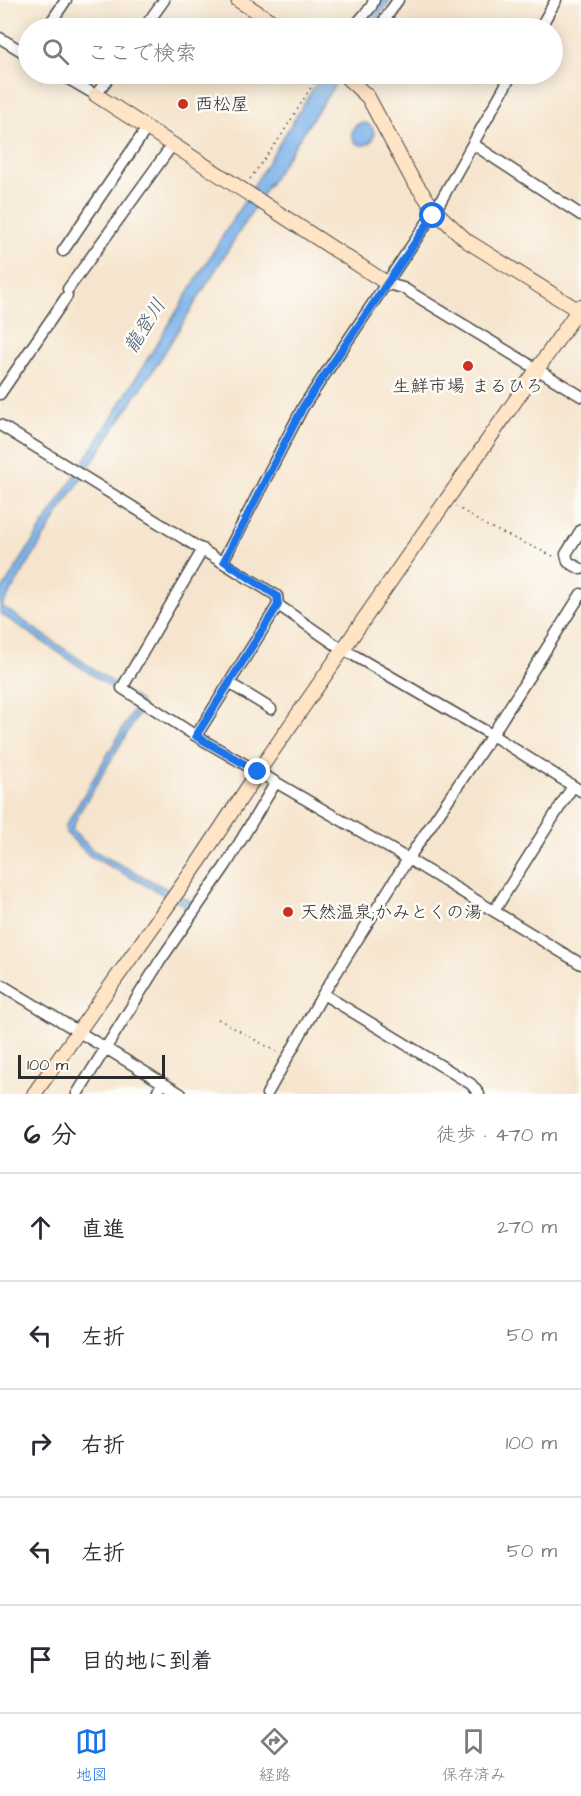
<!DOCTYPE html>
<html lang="ja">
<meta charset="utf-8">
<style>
body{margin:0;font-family:"Architects Daughter","Klee One",sans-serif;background:#f7f7f7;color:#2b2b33}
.scale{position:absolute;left:18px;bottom:15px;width:147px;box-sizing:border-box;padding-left:6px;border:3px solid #2b2b2b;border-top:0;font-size:16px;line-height:21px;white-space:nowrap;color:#2b2b2b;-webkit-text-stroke:4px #fdfcf7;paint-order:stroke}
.stop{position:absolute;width:18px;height:18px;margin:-14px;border:4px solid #1a73e8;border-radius:50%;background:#fff}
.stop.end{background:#1a73e8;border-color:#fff;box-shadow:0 2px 6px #0008}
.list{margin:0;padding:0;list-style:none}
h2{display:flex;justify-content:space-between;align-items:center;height:78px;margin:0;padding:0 24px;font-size:26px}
h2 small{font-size:20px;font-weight:400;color:#7c7c81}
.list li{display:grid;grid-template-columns:39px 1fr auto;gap:18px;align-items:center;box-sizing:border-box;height:108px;padding:0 24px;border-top:2px solid #e1e1e2}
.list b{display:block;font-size:22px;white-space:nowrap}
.list em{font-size:20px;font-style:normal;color:#7c7c81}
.icon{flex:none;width:33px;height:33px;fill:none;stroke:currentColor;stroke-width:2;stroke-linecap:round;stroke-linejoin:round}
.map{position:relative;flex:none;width:581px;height:1094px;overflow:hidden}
.search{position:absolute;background:#fff;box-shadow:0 3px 15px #0003;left:18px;right:18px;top:18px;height:66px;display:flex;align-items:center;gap:15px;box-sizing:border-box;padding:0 21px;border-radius:33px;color:#7c7c81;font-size:22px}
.sheet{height:618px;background:#fff}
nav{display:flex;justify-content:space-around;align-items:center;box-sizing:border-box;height:84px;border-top:2px solid #e1e1e2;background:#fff;font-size:16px;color:#7c7c81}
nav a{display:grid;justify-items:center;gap:3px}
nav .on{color:#1a73e8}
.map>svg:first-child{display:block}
.water{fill:#7db3eb;stroke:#546f8b;stroke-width:1.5}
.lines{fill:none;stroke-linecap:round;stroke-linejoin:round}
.street-casing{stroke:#494743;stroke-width:13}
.secondary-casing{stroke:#494743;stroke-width:16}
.path{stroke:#494743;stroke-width:1.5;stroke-dasharray:1.5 4.5;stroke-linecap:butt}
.street{stroke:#fff;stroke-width:10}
.secondary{stroke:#ffe4c6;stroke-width:14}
.route{stroke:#1a73e8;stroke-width:8}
.poi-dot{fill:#c8321e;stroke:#fdfcf7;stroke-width:2}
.labels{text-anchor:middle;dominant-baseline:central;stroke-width:5;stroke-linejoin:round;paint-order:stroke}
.poi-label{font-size:18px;fill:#2b2b2b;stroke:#fdfcf7;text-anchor:start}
.water-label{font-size:20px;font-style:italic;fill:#485b6e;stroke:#fdfcf7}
</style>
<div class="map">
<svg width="581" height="1094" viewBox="0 0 581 1094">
<rect width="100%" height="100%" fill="#fdfcf7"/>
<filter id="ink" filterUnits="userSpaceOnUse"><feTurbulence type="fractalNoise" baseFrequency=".0167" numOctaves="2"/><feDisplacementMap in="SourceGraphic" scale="12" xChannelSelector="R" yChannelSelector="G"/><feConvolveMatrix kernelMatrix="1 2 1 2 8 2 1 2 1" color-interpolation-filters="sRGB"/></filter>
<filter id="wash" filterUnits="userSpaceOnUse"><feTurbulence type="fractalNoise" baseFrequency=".008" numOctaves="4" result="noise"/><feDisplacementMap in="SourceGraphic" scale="24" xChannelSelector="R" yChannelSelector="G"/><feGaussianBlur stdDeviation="1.35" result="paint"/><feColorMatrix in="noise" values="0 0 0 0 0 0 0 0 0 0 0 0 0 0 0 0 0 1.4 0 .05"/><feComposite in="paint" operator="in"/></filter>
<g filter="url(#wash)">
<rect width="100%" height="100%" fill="#f6e5ce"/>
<path class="water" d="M 378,0 L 390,0 L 372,28 L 357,28 Z
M 322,74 L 342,74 L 262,195 L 161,358 L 63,506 L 2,606 L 141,702 L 141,710 L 79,813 L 72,829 L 92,850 L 194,903 L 191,909 L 90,856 L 66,833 L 65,827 L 135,708 L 131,701 L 0,613 L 0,593 L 106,427 Z
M352 134a11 11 0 1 1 22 0a11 11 0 1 1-22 0Z"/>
</g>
<g filter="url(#ink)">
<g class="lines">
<defs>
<path id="street" d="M 47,28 L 66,0
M 144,28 L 164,0
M 353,28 L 371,7 L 374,0
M 379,28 L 398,0
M 540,28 L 556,0
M 0,38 L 28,55
M 60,74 L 96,95 L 111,74
M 473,144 L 581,215
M 63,251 L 147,128
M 388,284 L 403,288 L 581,396
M 68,289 L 173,144
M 0,394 L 67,296
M 0,425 L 277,596 L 278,605 L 196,736
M 581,530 L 566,554 L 568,562 L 581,569
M 203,549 L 122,688 L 196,736 L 408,859 L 581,964
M 223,561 L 303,407 L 435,211 L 512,74
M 278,605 L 336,645 L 492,735 L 581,791
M 229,683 L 271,709
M 494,911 L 573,786
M 0,984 L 181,1094
M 323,994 L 471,1084 L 479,1094
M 77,1094 L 160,961 L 226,865 L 276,782
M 156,1094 L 163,1083
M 267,1094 L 323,994 L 408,859 L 492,735 L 581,594"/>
<path id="secondary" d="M 238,0 L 282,28
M 343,74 L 368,97 L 411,177 L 435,211 L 467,241 L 581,312
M 96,95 L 388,284
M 34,1094 L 200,860 L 258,772 L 581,306"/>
</defs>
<use href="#street" class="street-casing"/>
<use href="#secondary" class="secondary-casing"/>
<path class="path" d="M 250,179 L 281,136 L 319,74
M 456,506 L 483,524 L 555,557
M 218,1019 L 277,1052"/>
<use href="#street" class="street"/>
<use href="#secondary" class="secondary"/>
</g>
</g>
<g class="lines" filter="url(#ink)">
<path class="route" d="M 258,772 L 196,736 L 278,605 L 277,596 L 224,561 L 303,407 L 433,216"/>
</g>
<g class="poi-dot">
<circle cx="183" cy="104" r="6"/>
<circle cx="468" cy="366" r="6"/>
<circle cx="288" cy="912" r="6"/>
</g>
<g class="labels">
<g class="poi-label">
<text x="195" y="104">西松屋</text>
<text x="468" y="386" text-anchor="middle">生鮮市場 まるひろ</text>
<text x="300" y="912">天然温泉;かみとくの湯</text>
</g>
<g class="water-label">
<text transform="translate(145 326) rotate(-58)">龍登川</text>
</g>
</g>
</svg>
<div class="scale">100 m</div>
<div class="stop" style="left:433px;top:216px"></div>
<div class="stop end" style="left:258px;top:772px"></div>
<div class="search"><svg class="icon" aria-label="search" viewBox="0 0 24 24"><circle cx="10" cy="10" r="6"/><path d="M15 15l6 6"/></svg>ここで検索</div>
</div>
<section class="sheet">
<h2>6 分<small>徒歩 · 470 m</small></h2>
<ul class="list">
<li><svg class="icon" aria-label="ahead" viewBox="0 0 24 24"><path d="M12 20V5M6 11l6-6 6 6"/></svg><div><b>直進</b></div><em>270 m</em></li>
<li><svg class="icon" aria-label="left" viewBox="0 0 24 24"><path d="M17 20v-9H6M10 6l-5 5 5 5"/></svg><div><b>左折</b></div><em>50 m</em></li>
<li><svg class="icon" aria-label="right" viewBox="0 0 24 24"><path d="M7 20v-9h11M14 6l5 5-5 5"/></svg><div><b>右折</b></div><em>100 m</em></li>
<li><svg class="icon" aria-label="left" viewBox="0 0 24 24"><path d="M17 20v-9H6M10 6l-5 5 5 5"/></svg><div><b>左折</b></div><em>50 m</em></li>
<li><svg class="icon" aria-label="arrive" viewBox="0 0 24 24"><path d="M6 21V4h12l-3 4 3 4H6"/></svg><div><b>目的地に到着</b></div></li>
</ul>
</section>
<nav>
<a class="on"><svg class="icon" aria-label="map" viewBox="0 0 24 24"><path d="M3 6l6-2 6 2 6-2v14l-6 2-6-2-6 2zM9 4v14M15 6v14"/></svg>地図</a>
<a><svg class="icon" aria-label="directions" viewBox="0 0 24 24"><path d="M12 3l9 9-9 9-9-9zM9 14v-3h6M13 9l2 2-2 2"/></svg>経路</a>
<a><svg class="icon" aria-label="saved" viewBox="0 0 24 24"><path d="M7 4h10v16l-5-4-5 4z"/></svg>保存済み</a>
</nav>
